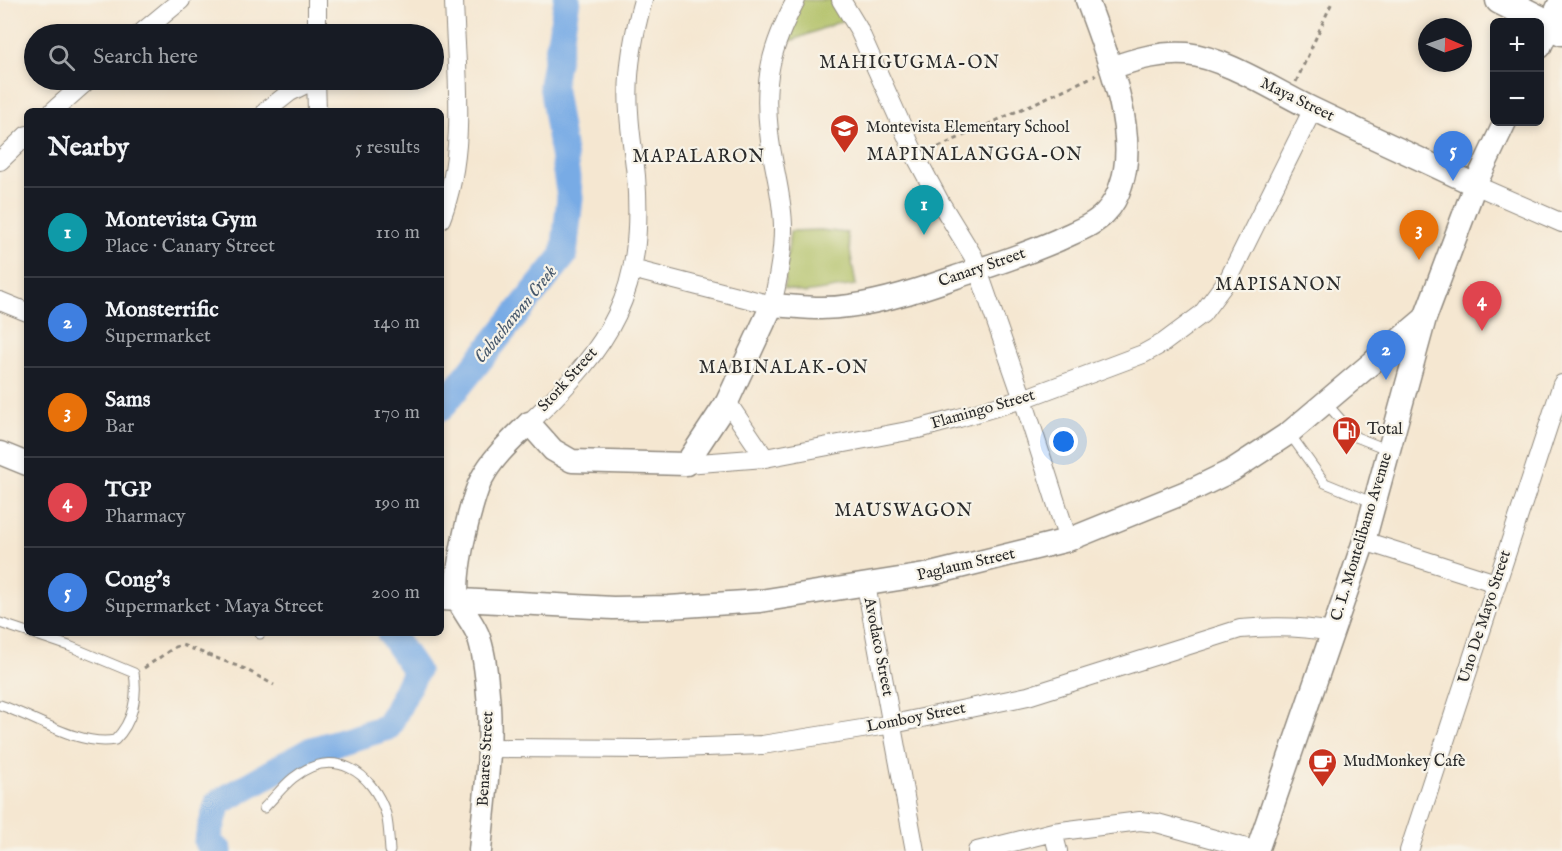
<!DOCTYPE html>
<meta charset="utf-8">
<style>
body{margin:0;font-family:"IM FELL English",serif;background:#242831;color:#f1f3f6}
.controls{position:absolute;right:18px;top:18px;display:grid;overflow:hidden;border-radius:9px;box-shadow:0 3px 9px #0003}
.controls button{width:54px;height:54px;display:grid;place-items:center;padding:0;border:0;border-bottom:2px solid #363941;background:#171b24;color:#f1f3f6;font:30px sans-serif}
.compass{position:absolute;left:1418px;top:18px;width:54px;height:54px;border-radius:50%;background:#171b24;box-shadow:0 3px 9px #0003;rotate:92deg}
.you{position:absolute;left:1064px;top:442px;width:21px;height:21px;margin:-15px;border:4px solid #fff;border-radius:50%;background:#1a73e8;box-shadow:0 0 0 9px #1a73e833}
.badge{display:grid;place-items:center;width:39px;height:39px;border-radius:50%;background:#c8321e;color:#fff;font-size:20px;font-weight:700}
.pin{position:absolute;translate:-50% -50px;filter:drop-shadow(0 2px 3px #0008)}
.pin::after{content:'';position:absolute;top:32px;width:21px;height:18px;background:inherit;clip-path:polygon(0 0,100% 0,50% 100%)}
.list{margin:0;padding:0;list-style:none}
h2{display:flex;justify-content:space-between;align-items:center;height:78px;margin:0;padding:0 24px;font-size:26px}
h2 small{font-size:20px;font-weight:400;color:#9ea1a6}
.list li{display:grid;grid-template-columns:39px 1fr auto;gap:18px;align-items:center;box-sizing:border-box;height:90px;padding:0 24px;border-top:2px solid #363941}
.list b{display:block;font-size:22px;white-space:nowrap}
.list p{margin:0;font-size:20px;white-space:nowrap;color:#9ea1a6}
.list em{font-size:20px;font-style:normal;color:#9ea1a6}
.icon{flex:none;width:33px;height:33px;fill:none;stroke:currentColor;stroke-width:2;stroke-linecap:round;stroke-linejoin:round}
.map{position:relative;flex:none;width:1562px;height:851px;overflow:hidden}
.search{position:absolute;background:#171b24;box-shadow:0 3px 9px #0003;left:24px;top:24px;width:420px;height:66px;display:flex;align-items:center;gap:15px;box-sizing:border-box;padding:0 21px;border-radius:33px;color:#9ea1a6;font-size:22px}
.panel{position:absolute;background:#171b24;box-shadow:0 3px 9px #0003;left:24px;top:108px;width:420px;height:528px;border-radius:9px}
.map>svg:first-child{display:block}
.green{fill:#aebe61;stroke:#6c7446;stroke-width:1.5}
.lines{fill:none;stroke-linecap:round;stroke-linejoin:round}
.river{stroke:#78abe5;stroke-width:27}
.service-casing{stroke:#90897e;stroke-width:11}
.minor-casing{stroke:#90897e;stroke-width:20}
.tertiary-casing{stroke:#90897e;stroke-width:25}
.primary-casing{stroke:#90897e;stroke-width:31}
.path{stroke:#90897e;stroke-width:3;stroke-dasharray:4.5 4.5;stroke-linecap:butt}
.service{stroke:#fff;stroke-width:9}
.minor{stroke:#fff;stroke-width:18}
.tertiary{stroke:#fff;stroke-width:22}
.primary{stroke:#fff;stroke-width:28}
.labels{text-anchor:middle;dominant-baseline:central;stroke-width:4.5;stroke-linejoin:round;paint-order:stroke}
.street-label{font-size:16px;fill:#2b2b2b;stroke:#f7f3e8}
.poi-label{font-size:16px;fill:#2b2b2b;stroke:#f7f3e8;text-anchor:start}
.neighbourhood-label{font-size:18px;letter-spacing:1.5px;fill:#2b2b2b;stroke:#f7f3e8}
.water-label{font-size:18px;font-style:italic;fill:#46586c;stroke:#f7f3e8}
</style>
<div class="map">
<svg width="1562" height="851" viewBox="0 0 1562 851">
<rect width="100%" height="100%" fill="#f7f3e8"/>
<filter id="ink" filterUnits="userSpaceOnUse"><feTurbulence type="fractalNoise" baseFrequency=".0167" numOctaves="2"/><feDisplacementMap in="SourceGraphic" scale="12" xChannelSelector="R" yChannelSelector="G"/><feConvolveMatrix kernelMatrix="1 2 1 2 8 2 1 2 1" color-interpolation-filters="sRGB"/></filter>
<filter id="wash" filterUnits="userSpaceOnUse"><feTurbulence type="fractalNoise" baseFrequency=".008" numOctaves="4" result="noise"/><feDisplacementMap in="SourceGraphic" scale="24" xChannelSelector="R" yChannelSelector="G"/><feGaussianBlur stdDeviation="1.35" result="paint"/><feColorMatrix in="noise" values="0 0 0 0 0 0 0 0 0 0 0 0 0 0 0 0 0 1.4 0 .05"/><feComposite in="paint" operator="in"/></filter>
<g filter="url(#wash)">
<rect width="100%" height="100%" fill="#f5e7d1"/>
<path class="green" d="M 790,0 L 833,0 L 844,20 L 771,49 Z
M 821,230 L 847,233 L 856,285 L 805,293 L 784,288 L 790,231 Z"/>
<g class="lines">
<path class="river" d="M 441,408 L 564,255 L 570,197 L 552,85 L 567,0
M 219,851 L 207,842 L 218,803 L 309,751 L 388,727 L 416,671 L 390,633"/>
</g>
</g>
<g filter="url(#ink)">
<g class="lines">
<defs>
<path id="service" d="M 1326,403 L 1356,437 L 1389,450
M 1289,433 L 1325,483 L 1374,503
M 0,623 L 27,632
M 260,634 L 260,633
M 0,705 C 33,716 80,747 115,740 C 133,722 138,697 134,673 L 69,646 L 31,633
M 264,808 C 274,798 283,786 293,778 C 333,746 372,771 386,814 C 389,826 389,839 390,851"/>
<path id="minor" d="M 841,0 L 858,28 L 916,157 L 940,202 L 973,256 L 1023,399 L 1068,540
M 140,34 L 181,0
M 317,34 L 317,0
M 316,80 L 317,111
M 53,111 L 88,80
M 266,111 L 290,92 L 314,80
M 0,161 L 27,135
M 1475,185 L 1562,223
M 441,219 C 468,150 456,72 454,0
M 632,269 L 772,305 C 778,280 783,254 783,228 C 783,195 772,165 769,132 C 763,79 771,47 796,0
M 0,301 L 27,312
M 727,402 L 765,458
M 529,423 C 612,344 645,294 636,176 C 634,155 630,134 629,112 C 626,75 633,36 643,0
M 686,464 L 765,458 L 918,429 L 959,418 L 1023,399 L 1143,354 L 1163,343 L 1202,314 L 1229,278 L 1313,109
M 1364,541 L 1496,583
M 866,585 L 915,851
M 489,748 L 649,749 L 762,745 L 893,724 L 1028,696 L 1240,629 C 1272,626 1301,626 1332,632
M 1053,832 L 1058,851
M 977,851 L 1053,832 L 1140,821 L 1157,823 L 1257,851
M 1409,851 L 1562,384"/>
<path id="tertiary" d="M 1540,47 L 1561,0
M 1111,68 C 1136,59 1160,52 1187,54 C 1226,58 1277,92 1313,109 C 1367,135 1421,159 1475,185
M 0,453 L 27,464
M 441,599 L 613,608 L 669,607 L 760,601 L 931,574 L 1068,540 L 1196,488 L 1231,471 L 1289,433 L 1425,318
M 480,851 C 484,803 492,754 489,706 C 487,684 486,659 479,638 C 475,625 465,615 459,602 C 451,581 471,499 482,478 C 493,457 512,440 529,423 L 553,450 L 572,461 L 686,464 L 727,402 L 772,305 C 798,307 823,310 849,306 C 887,301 924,288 959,276 C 993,265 1026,254 1058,240 C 1074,232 1093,226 1105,213 C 1112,206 1118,195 1121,185 C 1140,133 1105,50 1087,0
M 1257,851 L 1364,541 L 1425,318 L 1475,185 L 1505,122"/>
<path id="primary" d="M 1500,0 L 1562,31"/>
</defs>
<use href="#service" class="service-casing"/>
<use href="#minor" class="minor-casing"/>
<use href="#tertiary" class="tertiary-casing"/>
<use href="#primary" class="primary-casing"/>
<path class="path" d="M 1296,82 L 1333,0
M 930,151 L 1096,75
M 144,668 L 175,647 L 182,645 L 245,669 L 274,685"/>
<use href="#service" class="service"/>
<use href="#minor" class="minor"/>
<use href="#tertiary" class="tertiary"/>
<use href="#primary" class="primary"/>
</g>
</g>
<defs>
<symbol id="school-pin" viewBox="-11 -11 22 30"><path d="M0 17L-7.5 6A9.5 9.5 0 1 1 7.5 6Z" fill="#c8321e" stroke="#f7f3e8"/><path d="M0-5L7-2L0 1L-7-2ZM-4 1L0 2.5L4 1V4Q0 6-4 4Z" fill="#fff"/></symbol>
<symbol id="fuel-pin" viewBox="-11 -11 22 30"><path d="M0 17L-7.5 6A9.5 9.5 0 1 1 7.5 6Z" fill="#c8321e" stroke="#f7f3e8"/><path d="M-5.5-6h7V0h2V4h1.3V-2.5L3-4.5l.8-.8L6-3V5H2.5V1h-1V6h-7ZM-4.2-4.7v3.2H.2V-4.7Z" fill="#fff"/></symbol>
<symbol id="cafe-pin" viewBox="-11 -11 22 30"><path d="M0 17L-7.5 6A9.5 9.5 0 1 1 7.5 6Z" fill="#c8321e" stroke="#f7f3e8"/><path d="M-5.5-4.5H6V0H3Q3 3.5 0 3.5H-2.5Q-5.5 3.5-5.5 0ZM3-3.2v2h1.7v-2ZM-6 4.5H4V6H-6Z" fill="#fff"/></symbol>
</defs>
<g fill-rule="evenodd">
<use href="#school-pin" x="828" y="112" width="33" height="45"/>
<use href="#fuel-pin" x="1330" y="414" width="33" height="45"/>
<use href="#cafe-pin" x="1306" y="746" width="33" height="45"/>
</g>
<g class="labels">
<g class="street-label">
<text transform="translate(1297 100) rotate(26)">Maya Street</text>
<text transform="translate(982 268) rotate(-19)">Canary Street</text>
<text transform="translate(568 380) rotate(-48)">Stork Street</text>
<text transform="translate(983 410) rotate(-16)">Flamingo Street</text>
<text transform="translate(1362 537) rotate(-73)">C. L. Montelibano Avenue</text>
<text transform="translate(966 565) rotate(-13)">Paglaum Street</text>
<text transform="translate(1485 617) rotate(-72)">Uno De Mayo Street</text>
<text transform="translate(878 647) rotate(79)">Avodaco Street</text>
<text transform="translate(916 718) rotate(-11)">Lomboy Street</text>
<text transform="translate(486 759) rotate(-87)">Benares Street</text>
</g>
<g class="poi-label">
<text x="866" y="128">Montevista Elementary School</text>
<text x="1367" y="430">Total</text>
<text x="1343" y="762">MudMonkey Cafè</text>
</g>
<g class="neighbourhood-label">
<text x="910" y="63">MAHIGUGMA-ON</text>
<text x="975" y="155">MAPINALANGGA-ON</text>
<text x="699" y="157">MAPALARON</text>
<text x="1279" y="285">MAPISANON</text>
<text x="784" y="368">MABINALAK-ON</text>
<text x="904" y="511">MAUSWAGON</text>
</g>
<g class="water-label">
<text transform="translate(516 315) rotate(-51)">Cabachawan Creek</text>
</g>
</g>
</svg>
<div class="controls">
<button>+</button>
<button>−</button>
</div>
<svg class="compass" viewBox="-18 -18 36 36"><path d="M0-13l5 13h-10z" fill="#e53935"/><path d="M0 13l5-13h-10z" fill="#9ea1a6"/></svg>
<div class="you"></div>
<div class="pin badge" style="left:924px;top:235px;background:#0f9aa8">1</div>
<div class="pin badge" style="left:1386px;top:380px;background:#3f7fe0">2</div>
<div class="pin badge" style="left:1419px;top:260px;background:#e8710a">3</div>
<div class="pin badge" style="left:1482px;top:331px;background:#e0444e">4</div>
<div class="pin badge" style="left:1453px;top:181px;background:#3f7fe0">5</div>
<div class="search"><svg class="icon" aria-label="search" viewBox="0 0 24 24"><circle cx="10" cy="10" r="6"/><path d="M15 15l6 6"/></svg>Search here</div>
<section class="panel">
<h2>Nearby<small>5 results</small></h2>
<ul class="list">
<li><span class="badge" style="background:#0f9aa8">1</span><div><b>Montevista Gym</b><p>Place · Canary Street</p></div><em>110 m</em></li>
<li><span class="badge" style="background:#3f7fe0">2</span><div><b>Monsterrific</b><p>Supermarket</p></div><em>140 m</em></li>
<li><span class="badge" style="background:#e8710a">3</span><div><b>Sams</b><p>Bar</p></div><em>170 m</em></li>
<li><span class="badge" style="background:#e0444e">4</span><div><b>TGP</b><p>Pharmacy</p></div><em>190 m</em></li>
<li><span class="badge" style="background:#3f7fe0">5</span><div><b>Cong's</b><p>Supermarket · Maya Street</p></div><em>200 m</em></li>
</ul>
</section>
</div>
